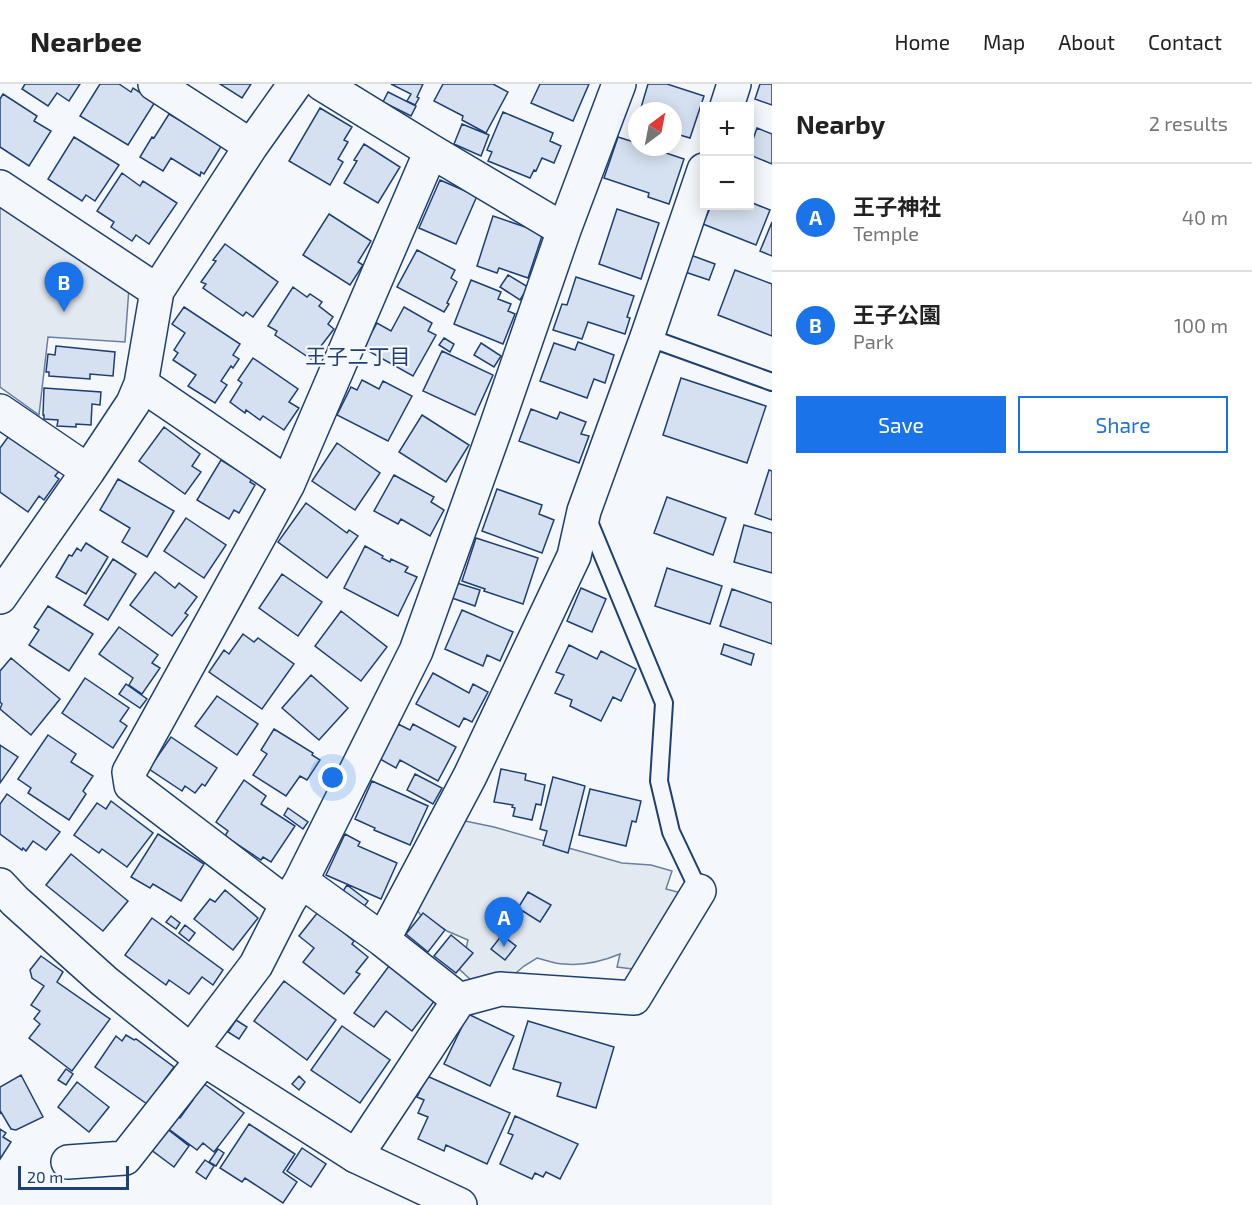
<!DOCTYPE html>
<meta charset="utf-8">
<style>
body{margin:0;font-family:"Exo 2","Noto Sans JP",sans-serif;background:#f2f2f2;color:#222}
.controls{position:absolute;right:18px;top:18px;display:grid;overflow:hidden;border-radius:0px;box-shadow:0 3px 15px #0003}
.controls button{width:54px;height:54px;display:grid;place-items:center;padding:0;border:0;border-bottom:2px solid #e0e0e0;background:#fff;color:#222;font:30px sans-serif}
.compass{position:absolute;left:628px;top:18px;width:54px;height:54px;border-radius:50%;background:#fff;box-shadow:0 3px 15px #0003;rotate:32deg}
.scale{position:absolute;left:18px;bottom:15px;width:111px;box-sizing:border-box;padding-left:6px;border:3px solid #1d3f73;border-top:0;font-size:16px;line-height:21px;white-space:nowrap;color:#1d3f73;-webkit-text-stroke:4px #f4f7fb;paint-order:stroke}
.you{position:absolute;left:333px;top:694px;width:21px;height:21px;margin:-15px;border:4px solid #fff;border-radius:50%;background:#1a73e8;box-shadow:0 0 0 9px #1a73e833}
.badge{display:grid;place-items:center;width:39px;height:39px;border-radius:50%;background:#1a73e8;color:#fff;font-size:20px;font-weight:700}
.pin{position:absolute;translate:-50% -50px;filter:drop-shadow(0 2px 3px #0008)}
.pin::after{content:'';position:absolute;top:32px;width:21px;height:18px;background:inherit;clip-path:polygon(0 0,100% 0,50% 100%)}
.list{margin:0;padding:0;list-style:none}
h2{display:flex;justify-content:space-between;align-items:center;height:78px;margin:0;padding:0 24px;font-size:26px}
h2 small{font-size:20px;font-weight:400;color:#767676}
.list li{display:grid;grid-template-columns:39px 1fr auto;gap:18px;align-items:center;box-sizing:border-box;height:108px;padding:0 24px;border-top:2px solid #e0e0e0}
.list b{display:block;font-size:22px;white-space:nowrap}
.list p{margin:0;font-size:20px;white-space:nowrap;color:#767676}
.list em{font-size:20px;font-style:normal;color:#767676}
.actions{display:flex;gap:12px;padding:18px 24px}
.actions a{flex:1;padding:14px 0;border:2px solid #1a73e8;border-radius:0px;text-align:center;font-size:21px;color:#1a73e8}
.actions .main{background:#1a73e8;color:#fff}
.map{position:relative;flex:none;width:772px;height:1121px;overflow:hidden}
header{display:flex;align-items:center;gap:36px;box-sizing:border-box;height:84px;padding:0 30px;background:#fff;border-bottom:2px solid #e0e0e0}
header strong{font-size:28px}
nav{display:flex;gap:33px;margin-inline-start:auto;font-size:21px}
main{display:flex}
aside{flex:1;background:#fff}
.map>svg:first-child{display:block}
.green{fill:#e3e9f0;stroke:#687fa3;stroke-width:1.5}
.building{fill:#d5e0f0;stroke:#1d3f73;stroke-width:1.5}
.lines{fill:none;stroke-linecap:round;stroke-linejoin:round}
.lane-casing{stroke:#1d3f73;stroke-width:20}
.street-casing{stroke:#1d3f73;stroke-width:36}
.secondary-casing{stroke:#1d3f73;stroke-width:36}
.lane{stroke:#f4f7fb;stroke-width:16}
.street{stroke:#f4f7fb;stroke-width:33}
.secondary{stroke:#f4f7fb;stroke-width:33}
.labels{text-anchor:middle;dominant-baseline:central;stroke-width:4.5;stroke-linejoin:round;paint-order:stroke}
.neighbourhood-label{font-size:21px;fill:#1d3f73;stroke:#f4f7fb}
</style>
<header>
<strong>Nearbee</strong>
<nav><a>Home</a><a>Map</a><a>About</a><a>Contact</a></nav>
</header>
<main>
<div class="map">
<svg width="772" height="1121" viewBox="0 0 772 1121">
<rect width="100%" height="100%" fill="#f4f7fb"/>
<path class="green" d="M 0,119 L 129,204 L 125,258 L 48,253 L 39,331 L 0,303 Z
M 465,737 L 494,743 L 622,779 L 651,781 L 672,787 L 666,805 L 685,810 L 641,886 L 617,883 L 620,870 C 603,877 583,882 564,880 C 555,880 546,876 537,874 L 524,882 L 510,894 L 491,898 L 470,895 L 458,884 L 465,869 L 468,856 L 447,847 L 421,832 L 409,811 Z"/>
<path class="building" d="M 25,0 L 80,0 L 69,17 L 57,9 L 48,22 L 22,5 Z
M 100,0 L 119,0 L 131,8 L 133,4 L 155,18 L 128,61 L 80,32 Z
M 220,0 L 251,0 L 242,14 Z
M 391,0 L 423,0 L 417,13 L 419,14 L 415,21 L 407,17 L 411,10 Z
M 443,0 L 493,0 L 508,8 L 486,49 L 462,36 L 463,32 L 434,17 Z
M 540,0 L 589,0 L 573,37 L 531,19 Z
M 648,0 L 667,0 L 704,12 L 690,54 L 673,49 L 673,27 L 640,27 Z
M 760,0 L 772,0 L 772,21 L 755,15 Z
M 388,8 L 416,22 L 411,32 L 383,18 Z
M 3,10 L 37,32 L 34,37 L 51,47 L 29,82 L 0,63 L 0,15 Z
M 320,24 L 352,43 L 344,56 L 348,58 L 338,75 L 343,78 L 330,101 L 289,77 Z
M 503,28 L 553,49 L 550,57 L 561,62 L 554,79 L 542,74 L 536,87 L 534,86 L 530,94 L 488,77 L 492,68 L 487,66 Z
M 169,30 L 222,61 L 204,90 L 201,88 L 200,92 L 171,74 L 163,87 L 140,73 L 152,53 L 154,54 Z
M 462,40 L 489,51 L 481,72 L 454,60 Z
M 757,44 L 772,50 L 772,80 L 750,71 L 750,64 Z
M 74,53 L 119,81 L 95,117 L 86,111 L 82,117 L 48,95 Z
M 618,53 L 637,59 L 637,63 L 648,63 L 684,75 L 669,120 L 648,113 L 649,109 L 604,94 Z
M 364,60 L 400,83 L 378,119 L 344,99 L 357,77 L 354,76 Z
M 122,89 L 140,102 L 143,97 L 177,119 L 149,160 L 136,151 L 132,157 L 111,143 L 114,138 L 97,127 Z
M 440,96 L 477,112 L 456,160 L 419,144 Z
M 750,118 L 770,126 L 756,161 L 703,140 L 711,122 L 750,122 Z
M 617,125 L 659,139 L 641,195 L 599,180 Z
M 329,130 L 371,157 L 358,178 L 363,181 L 350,201 L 303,171 Z
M 493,132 L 543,149 L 528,194 L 499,184 L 497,189 L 477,182 Z
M 772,138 L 772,172 L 760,167 Z
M 225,160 L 278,198 L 253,233 L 246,228 L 243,232 L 203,204 L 206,200 L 201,198 L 216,177 L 213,176 Z
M 417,166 L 455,186 L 451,194 L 457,198 L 447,219 L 449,220 L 444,228 L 397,203 Z
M 688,170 L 715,180 L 709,196 L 682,187 Z
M 735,186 L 772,200 L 772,252 L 718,231 Z
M 508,191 L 528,203 L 520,216 L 500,203 Z
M 576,193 L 634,212 L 627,233 L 630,234 L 625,250 L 588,238 L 582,255 L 553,246 L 562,220 L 567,221 Z
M 471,196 L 501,208 L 498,215 L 511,220 L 508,227 L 515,230 L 503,260 L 454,240 Z
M 293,203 L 307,213 L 310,210 L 322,218 L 319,222 L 333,233 L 328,240 L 334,245 L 311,275 L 275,251 L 277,247 L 268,242 Z
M 184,223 L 240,260 L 233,271 L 239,275 L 233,284 L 231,282 L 221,297 L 227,301 L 215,319 L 188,302 L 196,291 L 173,276 L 178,269 L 174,266 L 185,249 L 172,240 Z
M 404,223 L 432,239 L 428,247 L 436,251 L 413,292 L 363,264 L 377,239 L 391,247 Z
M 444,254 L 454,260 L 450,268 L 439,261 Z
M 578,258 L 614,271 L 605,299 L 594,295 L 587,314 L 540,297 L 554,259 L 575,266 Z
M 481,259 L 501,272 L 494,283 L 474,271 Z
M 56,262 L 115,268 L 113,292 L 90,290 L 90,295 L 49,292 L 49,288 L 46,288 L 48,270 L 55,271 Z
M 442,267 L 493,291 L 475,331 L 423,307 Z
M 253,274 L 298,305 L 289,318 L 299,324 L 284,346 L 263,332 L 260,336 L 246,326 L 245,329 L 230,318 L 242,299 L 238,296 Z
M 681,294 L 766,322 L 747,379 L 663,351 Z
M 362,296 L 379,305 L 383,297 L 412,312 L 388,357 L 337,331 L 351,303 L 357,306 Z
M 44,304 L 101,308 L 100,321 L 92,320 L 91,341 L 76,340 L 76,343 L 57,342 L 58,336 L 44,335 L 44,331 L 43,331 Z
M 531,325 L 557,335 L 560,328 L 586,338 L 581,350 L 589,352 L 579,379 L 519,357 Z
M 422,331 L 469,361 L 446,398 L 399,368 Z
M 164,343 L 200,370 L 192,382 L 201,388 L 185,410 L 139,377 Z
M 11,349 L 61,385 L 55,392 L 59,395 L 44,416 L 39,412 L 28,428 L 0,408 L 0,364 Z
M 337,359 L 380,389 L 355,426 L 312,397 Z
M 221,376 L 252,395 L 250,398 L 255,401 L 239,429 L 234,426 L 229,435 L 197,416 Z
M 769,386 L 772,387 L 772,436 L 755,430 Z
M 394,391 L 434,413 L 431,418 L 444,426 L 430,452 L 401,435 L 398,440 L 374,427 Z
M 118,395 L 174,427 L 147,473 L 122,458 L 130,444 L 100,426 Z
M 497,405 L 542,421 L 539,430 L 554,436 L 542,469 L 482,447 Z
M 667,413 L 726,434 L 713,471 L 654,449 Z
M 306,419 L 347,449 L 349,446 L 358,452 L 327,494 L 278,458 Z
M 186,434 L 226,461 L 204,494 L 164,467 Z
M 744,441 L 772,449 L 772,489 L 734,478 Z
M 476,454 L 538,474 L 523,520 L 484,507 L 485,505 L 462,497 Z
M 86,459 L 108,473 L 86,510 L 56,493 L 69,471 L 72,472 L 77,464 L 81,467 Z
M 365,462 L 383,472 L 382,474 L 390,478 L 391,475 L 408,483 L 405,488 L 417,493 L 398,532 L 344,504 Z
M 113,475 L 136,490 L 108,536 L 84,521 Z
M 667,484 L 722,502 L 710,540 L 655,522 Z
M 155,488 L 175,504 L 179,499 L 197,513 L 185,529 L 188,531 L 172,552 L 130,521 Z
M 282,490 L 322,518 L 298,552 L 259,524 Z
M 457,499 L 480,506 L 475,522 L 452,514 Z
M 581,504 L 606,515 L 592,548 L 567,537 Z
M 732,505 L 772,519 L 772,560 L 720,542 Z
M 48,522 L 93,550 L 69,587 L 29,561 L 39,546 L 34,543 Z
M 462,526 L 513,548 L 500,577 L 487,571 L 483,582 L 445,565 Z
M 341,527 L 387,563 L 361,597 L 315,562 Z
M 119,543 L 158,571 L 152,579 L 160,584 L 142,610 L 129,601 L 133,594 L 99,570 Z
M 243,550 L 254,558 L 258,554 L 294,580 L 262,625 L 209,588 L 224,566 L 229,570 Z
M 724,560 L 754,570 L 751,581 L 721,570 Z
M 569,561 L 597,575 L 601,567 L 636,585 L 621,617 L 613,613 L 601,637 L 570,622 L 572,616 L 555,609 L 564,591 L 556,588 Z
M 11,574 L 60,615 L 31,651 L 0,625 L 2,620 L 0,618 L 0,587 Z
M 433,589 L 469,609 L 473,600 L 488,608 L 472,638 L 464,634 L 459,643 L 416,620 Z
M 311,591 L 348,624 L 319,656 L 282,624 Z
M 85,594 L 129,624 L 120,637 L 127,642 L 113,664 L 62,629 Z
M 126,600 L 147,615 L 140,624 L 119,610 Z
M 217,612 L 258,640 L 237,671 L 195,642 Z
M 398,640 L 410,646 L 413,640 L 456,663 L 438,697 L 400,676 L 396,684 L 380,675 Z
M 274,645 L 313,669 L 312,671 L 320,676 L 307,696 L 300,692 L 286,712 L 253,691 L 267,670 L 261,666 Z
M 48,651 L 76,670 L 71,678 L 93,692 L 83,707 L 86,710 L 69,736 L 28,709 L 31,704 L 18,695 Z
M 171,653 L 217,684 L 205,702 L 202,700 L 195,709 L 185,702 L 182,707 L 149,685 Z
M 0,661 L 18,673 L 0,699 Z
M 501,685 L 526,690 L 525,696 L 545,701 L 541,721 L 536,720 L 532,736 L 513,732 L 515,724 L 512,723 L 513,721 L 494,718 Z
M 415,690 L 442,704 L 433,720 L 407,706 Z
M 553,693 L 585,702 L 568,769 L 543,761 L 547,747 L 540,745 Z
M 244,696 L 266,712 L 261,720 L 295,742 L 271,778 L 263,773 L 261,776 L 225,752 L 228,747 L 216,738 Z
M 372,697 L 428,722 L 410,761 L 374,746 L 375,744 L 355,735 Z
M 590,705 L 641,717 L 636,738 L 632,737 L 626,762 L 579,751 Z
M 7,710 L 60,748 L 46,766 L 33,757 L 26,767 L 23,764 L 22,766 L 0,750 L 0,720 Z
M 111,717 L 153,749 L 127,783 L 102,765 L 99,769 L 74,751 L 97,719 L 106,725 Z
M 288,724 L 308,738 L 303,745 L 284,731 Z
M 158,750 L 204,780 L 181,817 L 153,800 L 150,804 L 131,793 Z
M 345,750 L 360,758 L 358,762 L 397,779 L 381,815 L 326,791 Z
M 71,770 L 128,817 L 103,847 L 46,801 Z
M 347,801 L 368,817 L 364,823 L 343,807 Z
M 225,806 L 258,834 L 233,866 L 194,835 L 210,815 L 215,818 Z
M 528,808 L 551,821 L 540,838 L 518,824 Z
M 318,828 L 354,857 L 352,860 L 368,873 L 356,888 L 360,890 L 344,910 L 303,878 L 314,864 L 299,852 Z
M 423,829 L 445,846 L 428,868 L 406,850 Z
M 171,832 L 180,839 L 176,845 L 166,838 Z
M 152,834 L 223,886 L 213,901 L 202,893 L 189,910 L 169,896 L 166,901 L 125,871 Z
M 185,841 L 195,849 L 189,857 L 179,849 Z
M 451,851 L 473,869 L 456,889 L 434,872 Z
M 502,851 L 516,862 L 505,876 L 491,865 Z
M 41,872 L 63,888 L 57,898 L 110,935 L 72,987 L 29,954 L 40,940 L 34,935 L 40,927 L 31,921 L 44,902 L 32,894 L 30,886 Z
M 389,882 L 435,916 L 412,947 L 386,927 L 374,943 L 354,929 Z
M 284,897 L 336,936 L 307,976 L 254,937 Z
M 468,930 L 514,952 L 490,1002 L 444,980 Z
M 236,936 L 247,943 L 239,955 L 228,948 Z
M 528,937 L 614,963 L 596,1024 L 557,1012 L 561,999 L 513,985 Z
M 342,942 L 390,976 L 360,1019 L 311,986 Z
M 126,951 L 134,956 L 136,955 L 174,983 L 147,1020 L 95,983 L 116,952 L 122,957 Z
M 66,985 L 73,990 L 66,1001 L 58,996 Z
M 21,991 L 43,1033 L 16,1046 L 11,1045 L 1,1028 L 0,1030 L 0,1003 Z
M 299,992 L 305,998 L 299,1006 L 292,1000 Z
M 427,992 L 510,1029 L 487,1080 L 446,1061 L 444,1067 L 418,1055 L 428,1033 L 418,1029 L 424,1016 L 417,1013 Z
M 77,998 L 109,1023 L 89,1048 L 58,1023 Z
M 203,999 L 244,1029 L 214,1068 L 203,1059 L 197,1066 L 166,1043 L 175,1030 L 180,1034 L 193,1016 L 189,1013 Z
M 515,1032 L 578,1060 L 560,1095 L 546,1088 L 543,1093 L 535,1089 L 532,1095 L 500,1080 L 513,1051 L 508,1049 Z
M 249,1040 L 295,1070 L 283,1088 L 297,1098 L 283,1119 L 245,1094 L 242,1098 L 220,1084 Z
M 166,1044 L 189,1062 L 174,1083 L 150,1065 Z
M 0,1045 L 6,1049 L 3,1053 L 11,1058 L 0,1075 Z
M 302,1064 L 326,1080 L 311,1103 L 287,1087 Z
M 218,1065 L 224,1069 L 216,1082 L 209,1078 Z
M 205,1076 L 214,1082 L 206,1095 L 196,1088 Z"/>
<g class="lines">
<defs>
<path id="lane" d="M 647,253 L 772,298
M 587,433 L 664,619 L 659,697 L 671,748 L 699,807"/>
<path id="street" d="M 155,0 L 251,62
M 322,0 L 431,67 L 564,146
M 727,22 L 734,0
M 0,103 L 157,207
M 141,300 L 288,400
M 0,327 L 88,387
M 0,513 L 88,387 L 133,319 L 141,300 L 157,207 L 251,62 L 295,0
M 301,797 L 383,856 L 470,692 L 574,472 L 584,427 L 647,253 L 704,86
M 287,820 L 131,701 L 129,688 L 288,400 L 431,67
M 459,916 L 500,905 L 634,914 L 699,807
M 191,967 L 256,881 L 287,820 L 301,797 L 416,567 L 496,343 L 564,146 L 619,0
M 356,1072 L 459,916 L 383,856
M 68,1078 L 125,1074 L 203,975"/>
<path id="secondary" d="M 0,801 L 15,817 L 104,897 L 191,967 L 356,1072 L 460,1121"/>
</defs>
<use href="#lane" class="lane-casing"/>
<use href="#street" class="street-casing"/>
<use href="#secondary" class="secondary-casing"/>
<use href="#lane" class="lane"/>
<use href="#street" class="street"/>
<use href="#secondary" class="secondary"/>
</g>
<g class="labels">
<g class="neighbourhood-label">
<text x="358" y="271">王子二丁目</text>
</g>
</g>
</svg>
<div class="controls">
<button>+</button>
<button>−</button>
</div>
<svg class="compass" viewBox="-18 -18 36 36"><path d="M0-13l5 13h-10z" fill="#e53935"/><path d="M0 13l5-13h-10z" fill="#767676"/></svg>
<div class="scale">20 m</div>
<div class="you"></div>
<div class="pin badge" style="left:504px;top:863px">A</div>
<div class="pin badge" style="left:64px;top:228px">B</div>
</div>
<aside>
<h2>Nearby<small>2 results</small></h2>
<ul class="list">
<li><span class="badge">A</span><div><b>王子神社</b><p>Temple</p></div><em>40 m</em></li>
<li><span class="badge">B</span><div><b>王子公園</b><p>Park</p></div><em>100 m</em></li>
</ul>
<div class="actions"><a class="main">Save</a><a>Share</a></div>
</aside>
</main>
